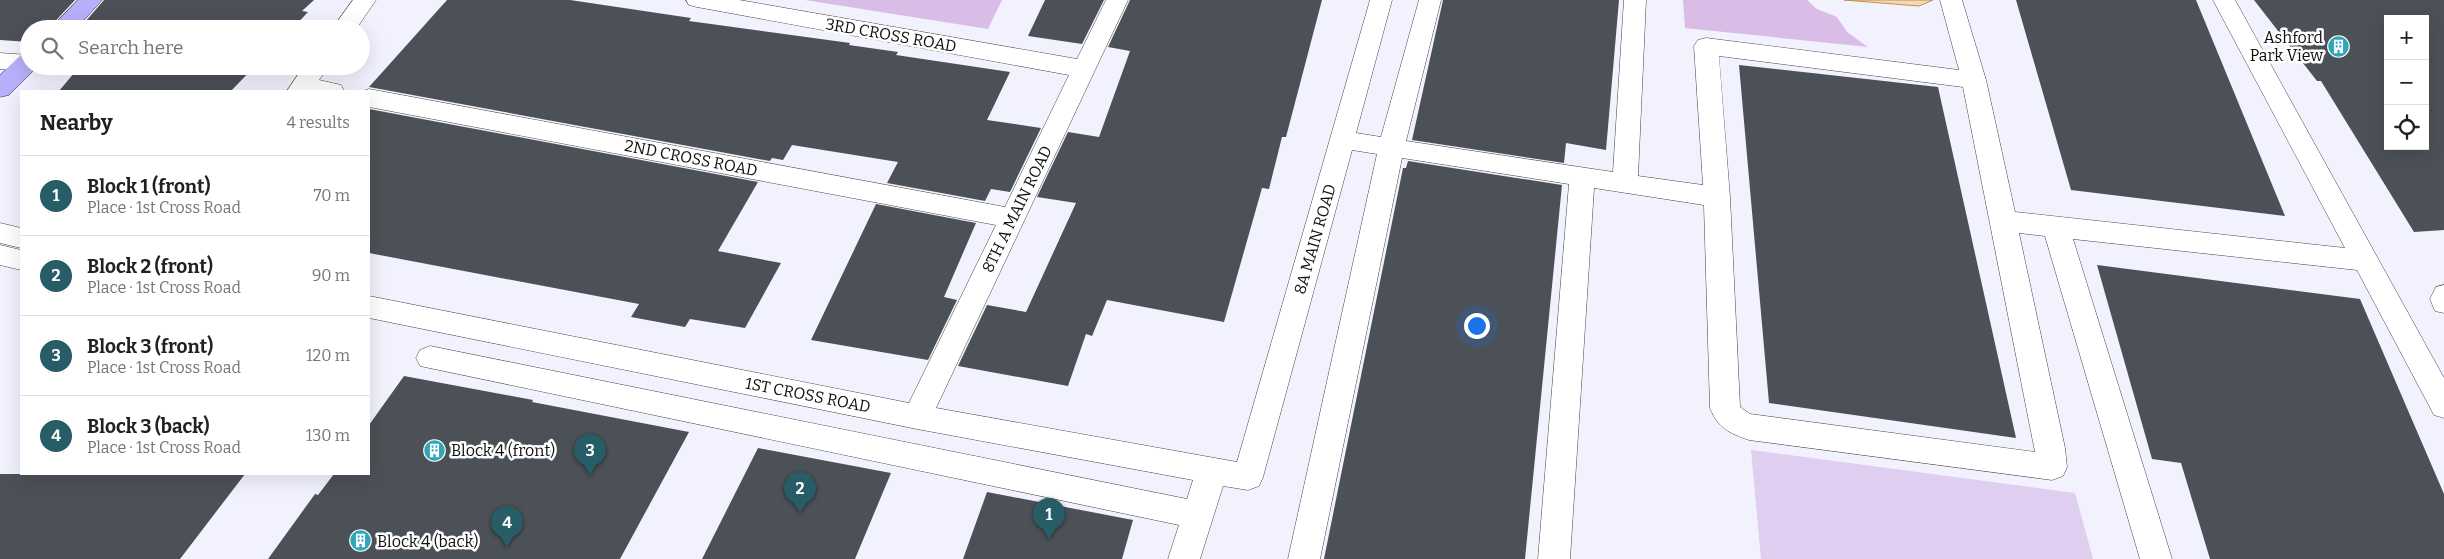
<!DOCTYPE html>
<meta charset="utf-8">
<style>
body{margin:0;font-family:Bitter,serif;background:#f6f6f6;color:#202124}
.controls{position:absolute;right:15px;top:15px;display:grid;overflow:hidden;border-radius:0px;box-shadow:0 5px 20px #0002}
.controls button{width:45px;height:45px;display:grid;place-items:center;padding:0;border:0;border-bottom:1px solid #e0e0e0;background:#fff;color:#202124;font:25px sans-serif}
.you{position:absolute;left:1476px;top:325px;width:18px;height:18px;margin:-12px;border:4px solid #fff;border-radius:50%;background:#1a73e8;box-shadow:0 0 0 8px #1a73e833}
.badge{display:grid;place-items:center;width:32px;height:32px;border-radius:50%;background:#275d66;color:#fff;font-size:16px;font-weight:700}
.pin{position:absolute;translate:-50% -41px;filter:drop-shadow(0 1px 2px #0008)}
.pin::after{content:'';position:absolute;top:26px;width:18px;height:15px;background:inherit;clip-path:polygon(0 0,100% 0,50% 100%)}
.list{margin:0;padding:0;list-style:none}
h2{display:flex;justify-content:space-between;align-items:center;height:65px;margin:0;padding:0 20px;font-size:21px}
h2 small{font-size:16px;font-weight:400;color:#757577}
.list li{display:grid;grid-template-columns:32px 1fr auto;gap:15px;align-items:center;box-sizing:border-box;height:80px;padding:0 20px;border-top:1px solid #e0e0e0}
.list b{display:block;font-size:19px;white-space:nowrap}
.list p{margin:0;font-size:16px;white-space:nowrap;color:#757577}
.list em{font-size:16px;font-style:normal;color:#757577}
.icon{flex:none;width:28px;height:28px;fill:none;stroke:currentColor;stroke-width:2;stroke-linecap:round;stroke-linejoin:round}
.map{position:relative;flex:none;width:2444px;height:559px;overflow:hidden}
.search{position:absolute;background:#fff;box-shadow:0 5px 20px #0002;left:20px;top:20px;width:350px;height:55px;display:flex;align-items:center;gap:12px;box-sizing:border-box;padding:0 18px;border-radius:28px;color:#757577;font-size:19px}
.panel{position:absolute;background:#fff;box-shadow:0 5px 20px #0002;left:20px;top:90px;width:350px;height:385px;border-radius:0px}
.map>svg:first-child{display:block}
.green{fill:#d9bde7}
.pitch{fill:#dfceef}
.water{fill:#f3d9ba;stroke:#c58e45}
.building{fill:#4c5157;fill-rule:evenodd}
.lines{fill:none;stroke-linecap:round;stroke-linejoin:round}
.lane-casing{stroke:#424242;stroke-width:1}
.street-casing{stroke:#424242;stroke-width:1}
.secondary-casing{stroke:#313131;stroke-width:1}
.lane{fill:#fff;fill-rule:evenodd}
.street{fill:#fff;fill-rule:evenodd}
.secondary{fill:#b6b1fa;fill-rule:evenodd}
.labels{text-anchor:middle;dominant-baseline:central;stroke-width:5;stroke-linejoin:round;paint-order:stroke}
.street-label{font-size:16px;fill:#0f0f0f;stroke:#fff}
.poi-label{font-size:16px;fill:#0f0f0f;stroke:#fff;text-anchor:start}
</style>
<div class="map">
<svg width="2444" height="559" viewBox="0 0 2444 559">
<rect width="100%" height="100%" fill="#f2f2fe"/>
<path class="green" d="M 805,0 L 1002,0 L 988,29 Z
M 1683,0 L 1807,0 L 1817,9 L 1837,17 L 1847,32 L 1868,47 L 1685,28 Z"/>
<path class="pitch" d="M 1751,450 L 2075,493 L 2093,559 L 1761,559 Z"/>
<path class="water" d="M 1844,0 L 1933,0 L 1919,6 Z"/>
<path class="building" d="M 0,0 L 75,0 L 48,29 L 29,29 L 29,42 L 0,40 Z
M 104,0 L 314,0 L 302,11 L 308,12 L 292,29 L 79,29 Z
M 447,0 L 570,0 L 691,18 L 689,21 L 850,43 L 849,45 L 898,52 L 896,55 L 1010,72 L 987,120 L 1041,128 L 1010,192 L 991,189 L 985,201 L 887,183 L 898,162 L 792,145 L 783,160 L 772,158 L 770,161 L 369,87 Z
M 1045,0 L 1104,0 L 1082,44 L 1028,36 Z
M 1130,0 L 1322,0 L 1286,137 L 1282,137 L 1269,189 L 1262,188 L 1224,322 L 1107,300 L 1092,336 L 1086,334 L 1068,386 L 958,366 L 987,305 L 1026,312 L 1076,203 L 1037,197 L 1068,132 L 1099,137 L 1130,51 L 1108,47 Z
M 1443,0 L 1619,0 L 1606,150 L 1566,143 L 1564,163 L 1412,140 Z
M 2016,0 L 2196,0 L 2285,216 L 2071,190 Z
M 2254,0 L 2444,0 L 2444,230 L 2414,232 L 2321,81 L 2317,81 ZM 2388,19 L 2425,19 L 2425,146 L 2388,146 Z
M 1739,65 L 1938,87 L 2016,438 L 1769,403 Z
M 80,66 L 255,66 L 231,91 L 59,91 Z
M 369,109 L 758,182 L 718,251 L 781,263 L 745,328 L 690,319 L 685,327 L 631,317 L 639,304 L 369,253 Z
M 1408,161 L 1562,185 L 1525,559 L 1324,559 L 1403,168 L 1406,168 Z
M 876,204 L 976,223 L 944,297 L 957,300 L 928,360 L 811,340 Z
M 2097,265 L 2360,299 L 2444,494 L 2444,559 L 2210,559 L 2181,463 L 2152,459 Z
M 404,376 L 533,400 L 532,402 L 689,432 L 620,559 L 268,559 L 315,494 L 318,495 L 334,474 L 369,474 L 369,425 Z
M 758,448 L 891,473 L 855,559 L 702,559 Z
M 0,474 L 245,474 L 180,559 L 0,559 Z
M 987,492 L 1133,520 L 1122,559 L 963,559 Z"/>
<g class="lines">
<defs>
<path id="lane" d="M 2444,285 L 2444,313 L 2435,311 L 2430,299 L 2436,287 Z"/>
<path id="street" d="M 353,0 L 376,0 L 356,29 L 332,29 Z
M 686,0 L 739,0 L 1077,59 L 1106,0 L 1128,0 L 936,408 L 1237,462 L 1370,0 L 1392,0 L 1356,133 L 1381,137 L 1419,0 L 1441,0 L 1406,141 L 1613,172 L 1624,0 L 1646,0 L 1638,176 L 1703,185 L 1694,46 L 1698,40 L 1706,38 L 1959,70 L 1940,0 L 1962,0 L 1986,80 L 2015,212 L 2345,248 L 2213,0 L 2235,0 L 2444,378 L 2444,418 L 2434,415 L 2357,270 L 2073,239 L 2172,559 L 2140,559 L 2045,236 L 2019,233 L 2065,448 L 2067,467 L 2063,476 L 2052,480 L 1749,440 C 1729,433 1718,428 1710,408 L 1704,205 L 1594,188 L 1570,559 L 1538,559 L 1569,184 L 1402,158 L 1320,559 L 1288,559 L 1377,154 L 1352,150 L 1263,477 L 1259,486 L 1248,490 L 1223,486 L 1200,559 L 1168,559 L 1179,525 L 420,366 L 416,358 L 420,350 L 430,346 L 1187,499 L 1193,480 L 917,429 L 369,318 L 369,296 L 909,403 L 996,225 L 369,107 L 369,91 L 363,91 L 369,89 L 1005,207 L 1069,75 L 697,7 L 689,5 ZM 1719,56 L 1963,87 L 2035,452 L 1750,414 L 1740,407 L 1730,197 Z
M 0,53 L 29,55 L 29,66 L 37,66 L 27,71 L 0,69 Z
M 304,66 L 329,66 L 319,80 L 341,85 L 344,91 L 287,91 Z
M 0,223 L 21,228 L 21,248 L 0,243 Z
M 0,245 L 21,250 L 21,270 L 0,265 Z"/>
<path id="secondary" d="M 78,0 L 102,0 L 76,29 L 50,29 Z
M 29,53 L 29,66 L 37,67 L 9,95 L 0,97 L 0,75 L 21,55 Z"/>
</defs>
<use href="#lane" class="lane-casing"/>
<use href="#street" class="street-casing"/>
<use href="#secondary" class="secondary-casing"/>
<use href="#lane" class="lane"/>
<use href="#street" class="street"/>
<use href="#secondary" class="secondary"/>
</g>
<defs>
<symbol id="building-disc" viewBox="-11 -11 22 22"><circle r="9.5" fill="#2fa6b7" stroke="#fff"/><path d="M-4-6H4V6H1V3H-1V6H-4ZM-2.5-4.3h1.7v1.8h-1.7ZM.8-4.3h1.7v1.8H.8ZM-2.5-1h1.7V.8h-1.7ZM.8-1h1.7V.8H.8Z" fill="#fff"/></symbol>
</defs>
<g fill-rule="evenodd">
<use href="#building-disc" x="2326" y="34" width="25" height="25"/>
<use href="#building-disc" x="422" y="438" width="25" height="25"/>
<use href="#building-disc" x="348" y="528" width="25" height="25"/>
</g>
<g class="labels">
<g class="street-label">
<text transform="translate(891 35) rotate(10)">3RD CROSS ROAD</text>
<text transform="translate(691 158) rotate(11)">2ND CROSS ROAD</text>
<text transform="translate(1017 209) rotate(-64)">8TH A MAIN ROAD</text>
<text transform="translate(1315 239) rotate(-74)">8A MAIN ROAD</text>
<text transform="translate(808 395) rotate(11)">1ST CROSS ROAD</text>
</g>
<g class="poi-label">
<text x="2323" y="37" text-anchor="end">Ashford<tspan x="2323" dy="18">Park View</tspan></text>
<text x="451" y="450">Block 4 (front)</text>
<text x="377" y="541">Block 4 (back)</text>
</g>
</g>
</svg>
<div class="controls">
<button>+</button>
<button>−</button>
<button><svg class="icon" aria-label="locate" viewBox="0 0 24 24"><circle cx="12" cy="12" r="6"/><path d="M12 2v4M12 18v4M2 12h4M18 12h4"/></svg></button>
</div>
<div class="you"></div>
<div class="pin badge" style="left:1049px;top:539px">1</div>
<div class="pin badge" style="left:800px;top:513px">2</div>
<div class="pin badge" style="left:590px;top:475px">3</div>
<div class="pin badge" style="left:507px;top:547px">4</div>
<div class="search"><svg class="icon" aria-label="search" viewBox="0 0 24 24"><circle cx="10" cy="10" r="6"/><path d="M15 15l6 6"/></svg>Search here</div>
<section class="panel">
<h2>Nearby<small>4 results</small></h2>
<ul class="list">
<li><span class="badge">1</span><div><b>Block 1 (front)</b><p>Place · 1st Cross Road</p></div><em>70 m</em></li>
<li><span class="badge">2</span><div><b>Block 2 (front)</b><p>Place · 1st Cross Road</p></div><em>90 m</em></li>
<li><span class="badge">3</span><div><b>Block 3 (front)</b><p>Place · 1st Cross Road</p></div><em>120 m</em></li>
<li><span class="badge">4</span><div><b>Block 3 (back)</b><p>Place · 1st Cross Road</p></div><em>130 m</em></li>
</ul>
</section>
</div>
